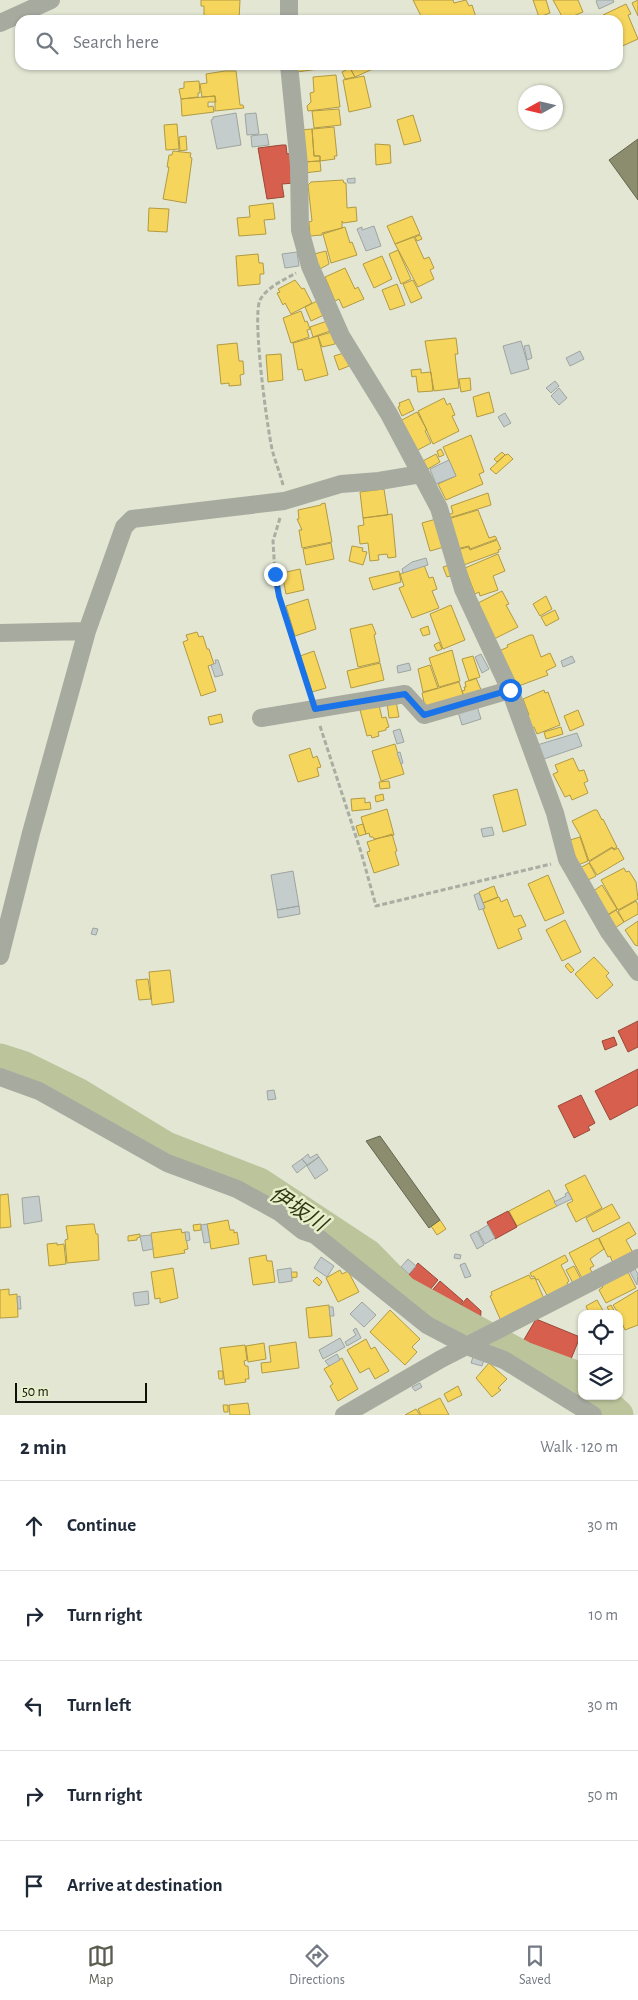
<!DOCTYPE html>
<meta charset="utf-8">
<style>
body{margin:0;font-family:"Alegreya Sans","Noto Sans JP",sans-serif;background:#f6f6f7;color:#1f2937}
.controls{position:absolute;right:15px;bottom:15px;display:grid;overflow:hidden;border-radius:10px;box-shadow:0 1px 4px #0004}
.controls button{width:45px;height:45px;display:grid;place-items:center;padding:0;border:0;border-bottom:1px solid #e0e1e3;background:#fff;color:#1f2937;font:25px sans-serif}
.compass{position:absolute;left:518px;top:85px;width:45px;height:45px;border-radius:50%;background:#fff;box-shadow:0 1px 4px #0004;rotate:262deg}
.scale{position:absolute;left:15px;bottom:12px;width:132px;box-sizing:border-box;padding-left:5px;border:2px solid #0f1106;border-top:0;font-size:14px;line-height:18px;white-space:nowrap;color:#0f1106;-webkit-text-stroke:4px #e6eecb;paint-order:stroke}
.stop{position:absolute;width:15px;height:15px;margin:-11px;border:4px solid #1a73e8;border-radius:50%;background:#fff}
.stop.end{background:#1a73e8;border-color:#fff;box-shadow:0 1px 5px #0008}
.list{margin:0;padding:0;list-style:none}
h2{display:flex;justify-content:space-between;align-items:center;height:65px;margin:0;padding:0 20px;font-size:21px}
h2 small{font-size:16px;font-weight:400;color:#747a83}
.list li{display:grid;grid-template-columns:32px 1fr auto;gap:15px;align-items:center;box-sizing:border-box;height:90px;padding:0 20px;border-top:1px solid #e0e1e3}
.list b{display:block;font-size:19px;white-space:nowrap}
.list em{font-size:16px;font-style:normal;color:#747a83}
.icon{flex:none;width:28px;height:28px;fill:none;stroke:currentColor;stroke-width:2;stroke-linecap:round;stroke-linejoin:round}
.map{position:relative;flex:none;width:638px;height:1415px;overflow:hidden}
.search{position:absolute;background:#fff;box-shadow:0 1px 4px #0004;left:15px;right:15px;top:15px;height:55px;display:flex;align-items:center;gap:12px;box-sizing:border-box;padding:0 18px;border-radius:15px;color:#747a83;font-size:19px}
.sheet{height:515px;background:#fff}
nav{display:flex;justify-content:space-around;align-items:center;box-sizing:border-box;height:70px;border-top:1px solid #e0e1e3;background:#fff;font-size:14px;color:#747a83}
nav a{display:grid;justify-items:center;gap:2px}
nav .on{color:#595c4e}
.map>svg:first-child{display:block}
.homes{fill:#f6d55c;stroke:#b19a42}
.shops{fill:#d6604d;stroke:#9a4838}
.industry{fill:#8c8c6e;stroke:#66674f}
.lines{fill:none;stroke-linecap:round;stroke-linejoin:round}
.river{stroke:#bcc49c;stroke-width:31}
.building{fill:#c5cdcc;stroke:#9ea5a0}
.path{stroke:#aaada1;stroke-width:3;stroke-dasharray:5 2.5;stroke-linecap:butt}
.minor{stroke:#a7aa9f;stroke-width:18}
.route{stroke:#1a73e8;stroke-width:6}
.labels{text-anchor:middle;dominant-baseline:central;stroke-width:5;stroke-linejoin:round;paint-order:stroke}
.water-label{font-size:21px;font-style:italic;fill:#2e350f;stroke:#e6eecb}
</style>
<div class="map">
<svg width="638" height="1415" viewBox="0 0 638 1415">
<rect width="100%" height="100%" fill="#e2e6d3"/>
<path class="homes" d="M 201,0 L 240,0 L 239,20 L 204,20 L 204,6 L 201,6 Z
M 413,0 L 453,0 L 454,3 L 466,0 L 469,6 L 472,5 L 477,20 L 423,20 Z
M 533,0 L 546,0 L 550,13 L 539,17 Z
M 553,0 L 578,0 L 583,12 L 564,20 Z
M 638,0 L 638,16 L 632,3 Z
M 626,4 L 631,14 L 628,15 L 638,39 L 618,48 L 618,20 L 605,20 L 603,15 Z
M 205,65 L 236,65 L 236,66 L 205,67 Z
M 297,65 L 332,65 L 333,67 L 297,72 Z
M 355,65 L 373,65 L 375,68 L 355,77 L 350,68 Z
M 350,68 L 355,77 L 345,79 L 342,72 Z
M 225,71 L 236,71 L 240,105 L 243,105 L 244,108 L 215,111 L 215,96 L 202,97 L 200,84 L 207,83 L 206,74 Z
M 336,75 L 340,107 L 308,111 L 307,106 L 311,102 L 310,93 L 314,92 L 313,77 Z
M 364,76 L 371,107 L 349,112 L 343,80 Z
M 199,81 L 200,93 L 198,93 L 198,97 L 181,99 L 179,89 L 184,88 L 184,82 Z
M 215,96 L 216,102 L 208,102 L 208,107 L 213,106 L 214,112 L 182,116 L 181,99 Z
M 339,109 L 341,125 L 314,128 L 312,111 Z
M 413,115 L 421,141 L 404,145 L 397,120 Z
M 177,124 L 179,149 L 166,150 L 164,125 Z
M 334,127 L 337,156 L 334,156 L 335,159 L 320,161 L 320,156 L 314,156 L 312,129 Z
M 312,129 L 314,156 L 320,156 L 320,161 L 303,162 L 300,130 Z
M 186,136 L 187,150 L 178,151 L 180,150 L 179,137 Z
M 375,144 L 390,145 L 391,163 L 376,165 Z
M 173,151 L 191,153 L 190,157 L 192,158 L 186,203 L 163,199 L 169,167 L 167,167 L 169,155 L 172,155 Z
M 320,161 L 321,171 L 304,173 L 303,162 Z
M 343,180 L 344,183 L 346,183 L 347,208 L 356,207 L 357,221 L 343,223 L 342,221 L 342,228 L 322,233 L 322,235 L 310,236 L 309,222 L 312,221 L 308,185 L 311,182 Z
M 273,203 L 275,219 L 264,220 L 266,234 L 239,236 L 237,218 L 250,217 L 249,206 Z
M 149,208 L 169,209 L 167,232 L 148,231 Z
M 412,216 L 420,234 L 395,244 L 387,226 Z
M 345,227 L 350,243 L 352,242 L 357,255 L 331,263 L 323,234 Z
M 420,235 L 422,239 L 417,241 L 415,237 Z
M 414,237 L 424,259 L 429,257 L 434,268 L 430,270 L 434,279 L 418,287 L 395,244 Z
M 398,250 L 411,279 L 401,284 L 389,254 Z
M 326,251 L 329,264 L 318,270 L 314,254 Z
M 258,254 L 259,263 L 263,263 L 264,274 L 260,274 L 260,284 L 238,286 L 236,256 Z
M 382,256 L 392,279 L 374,288 L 363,264 Z
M 345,268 L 355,289 L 358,287 L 364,299 L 343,308 L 339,299 L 335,301 L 325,277 Z
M 295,280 L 302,289 L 304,288 L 312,303 L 291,314 L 285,303 L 283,305 L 277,293 L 280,292 L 278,289 Z
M 413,280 L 422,298 L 411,303 L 403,284 Z
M 397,284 L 405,305 L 390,310 L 382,290 Z
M 319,300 L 326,314 L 311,321 L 305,307 Z
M 301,311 L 305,322 L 307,321 L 310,329 L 307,330 L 309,337 L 291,343 L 283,318 Z
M 327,321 L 330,331 L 313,337 L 310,327 Z
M 332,332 L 335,344 L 322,347 L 318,336 Z
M 318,336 L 328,375 L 305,381 L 302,369 L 298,370 L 293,343 Z
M 456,338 L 458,354 L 455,354 L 459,388 L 434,391 L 425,341 Z
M 237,343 L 239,361 L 243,361 L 244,374 L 240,375 L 241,385 L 229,386 L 229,383 L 221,384 L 217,345 Z
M 344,353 L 349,366 L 339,370 L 334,356 Z
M 281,354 L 283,380 L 268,382 L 266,355 Z
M 421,369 L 421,373 L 431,372 L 433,391 L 418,392 L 416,376 L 412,377 L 411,370 Z
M 470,378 L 471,390 L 461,392 L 459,379 Z
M 489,392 L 494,412 L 477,417 L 473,397 Z
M 444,398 L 447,405 L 450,403 L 455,415 L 452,416 L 459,431 L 433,444 L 418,411 Z
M 409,399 L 414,410 L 402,416 L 398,407 L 400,406 L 399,403 Z
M 417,412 L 427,430 L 425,431 L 431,443 L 414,452 L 398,422 Z
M 471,435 L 484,472 L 479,474 L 483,484 L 446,500 L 438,484 L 456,476 L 443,447 Z
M 441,449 L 444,455 L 439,457 L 437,451 Z
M 502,452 L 505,455 L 497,462 L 494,459 Z
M 436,454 L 440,462 L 426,470 L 421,462 Z
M 508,454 L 513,459 L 496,474 L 490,469 L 505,455 Z
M 384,489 L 388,515 L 363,518 L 360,492 Z
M 488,493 L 491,505 L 449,518 L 448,515 L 453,513 L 451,506 Z
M 325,503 L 332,542 L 302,548 L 299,530 L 302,530 L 297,519 L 299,519 L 298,510 L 321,505 L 321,504 Z
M 478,510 L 489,538 L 495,536 L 497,539 L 470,549 L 469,546 L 456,549 L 448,519 Z
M 392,514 L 396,557 L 388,558 L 387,554 L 378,555 L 379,560 L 370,561 L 368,543 L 360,544 L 358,526 L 364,525 L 363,518 Z
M 436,519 L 444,547 L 430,551 L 422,523 Z
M 497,540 L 501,549 L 498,550 L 499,552 L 461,566 L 457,550 L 468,547 L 470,550 Z
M 331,543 L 334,559 L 306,565 L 303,549 Z
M 352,546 L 363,548 L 362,551 L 367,552 L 363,565 L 349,561 Z
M 498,554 L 505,571 L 493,576 L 498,590 L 480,596 L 479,592 L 475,594 L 465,568 Z
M 424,565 L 429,578 L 433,577 L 437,589 L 432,591 L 439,608 L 412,618 L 399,588 L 404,586 L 400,574 Z
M 449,565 L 453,575 L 447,577 L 443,567 Z
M 300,569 L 304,590 L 286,594 L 282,573 Z
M 399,571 L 401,582 L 373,590 L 369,578 Z
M 502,591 L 509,604 L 506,605 L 518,627 L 492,640 L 478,603 Z
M 546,596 L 552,609 L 540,616 L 533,604 Z
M 308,599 L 316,629 L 295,636 L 286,606 Z
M 451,605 L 465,640 L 443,649 L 430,614 Z
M 555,610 L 559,619 L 546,626 L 541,617 Z
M 372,624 L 376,634 L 374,635 L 380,662 L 358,667 L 350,629 Z
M 428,626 L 430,634 L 423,636 L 420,629 Z
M 197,632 L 199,637 L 203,636 L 207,649 L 209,649 L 214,664 L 208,666 L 216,691 L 201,696 L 183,642 L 188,640 L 186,635 Z
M 530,635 L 533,635 L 541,657 L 550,653 L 556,666 L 546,671 L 548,675 L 516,687 L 499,651 L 508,647 L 507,645 Z
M 439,642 L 442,649 L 437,651 L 434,645 Z
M 452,650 L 460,681 L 439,687 L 429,658 Z
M 314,651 L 326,688 L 312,692 L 300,656 Z
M 473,656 L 480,677 L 469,681 L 462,659 Z
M 380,663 L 384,680 L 351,688 L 347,671 Z
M 430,665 L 438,688 L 423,692 L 418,669 Z
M 476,678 L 482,692 L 464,696 L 462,691 L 465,690 L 464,687 L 466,687 L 465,682 Z
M 459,682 L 464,697 L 425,707 L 422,693 Z
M 544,690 L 545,693 L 548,692 L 560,725 L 537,734 L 534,727 L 531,728 L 526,716 L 529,715 L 523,699 Z
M 396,701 L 399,717 L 389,718 L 387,703 Z
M 379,705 L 382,718 L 386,717 L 389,727 L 386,728 L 386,730 L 378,732 L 379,736 L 372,738 L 371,735 L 367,736 L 360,710 Z
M 578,710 L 584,725 L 570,731 L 564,716 Z
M 221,714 L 223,722 L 210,725 L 208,717 Z
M 561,727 L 563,734 L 546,739 L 544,732 Z
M 395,744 L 404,774 L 381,781 L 372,751 Z
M 310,748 L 313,758 L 317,756 L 321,767 L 317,768 L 319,776 L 298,782 L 289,755 Z
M 573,758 L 579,771 L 584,770 L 588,781 L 584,783 L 588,793 L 572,800 L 570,795 L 565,797 L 553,774 L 558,772 L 555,765 Z
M 389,781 L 390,788 L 380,789 L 379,782 Z
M 517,789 L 526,825 L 503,832 L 493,795 Z
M 383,794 L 384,800 L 376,802 L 375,796 Z
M 365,798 L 365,803 L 370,802 L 371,809 L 352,811 L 351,799 Z
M 387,809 L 394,835 L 374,839 L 373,837 L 370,837 L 369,833 L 366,834 L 361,817 Z
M 594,810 L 597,810 L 602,820 L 603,819 L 617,847 L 614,849 L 612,847 L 589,861 L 580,835 L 572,821 Z
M 363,824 L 366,834 L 359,836 L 356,826 Z
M 392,834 L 397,851 L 395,852 L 399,865 L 374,873 L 367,852 L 370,851 L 367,842 Z
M 580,837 L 588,861 L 578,865 L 570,840 Z
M 612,848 L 614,850 L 618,848 L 624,859 L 597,875 L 589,862 Z
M 589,863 L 596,876 L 586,881 L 580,868 Z
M 624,868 L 626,872 L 629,871 L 636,882 L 638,899 L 618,910 L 601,880 Z
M 548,875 L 564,913 L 545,921 L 528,884 Z
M 602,885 L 617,909 L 607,915 L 592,892 Z
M 494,886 L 498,897 L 483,903 L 479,892 Z
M 499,897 L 501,902 L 507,899 L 514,917 L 521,915 L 526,926 L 518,929 L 522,939 L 498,949 L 483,909 L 485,908 L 483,903 Z
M 636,901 L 638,905 L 638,914 L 624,922 L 618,911 Z
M 616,910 L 624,922 L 615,928 L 607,916 Z
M 565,920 L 581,952 L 562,961 L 546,930 Z
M 638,921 L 638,946 L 635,945 L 625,930 Z
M 594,957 L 609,973 L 606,976 L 613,985 L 597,999 L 575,974 Z
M 568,963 L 574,970 L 571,973 L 565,966 Z
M 170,970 L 174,1002 L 152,1005 L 149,972 Z
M 148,979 L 151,999 L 139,1000 L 136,980 Z
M 585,1175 L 602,1208 L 576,1222 L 567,1204 L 573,1201 L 565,1185 Z
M 549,1190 L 557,1206 L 517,1226 L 509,1211 Z
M 8,1194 L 11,1227 L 0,1228 L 0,1195 Z
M 612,1204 L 620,1218 L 593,1232 L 586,1218 Z
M 228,1220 L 230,1230 L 234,1230 L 234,1233 L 237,1232 L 239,1244 L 211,1249 L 207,1224 Z
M 440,1220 L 446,1229 L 437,1235 L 431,1226 Z
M 629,1222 L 636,1234 L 626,1240 L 633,1253 L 613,1263 L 610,1256 L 608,1257 L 599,1238 Z
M 91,1224 L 94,1224 L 96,1234 L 98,1234 L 99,1260 L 67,1263 L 65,1240 L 68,1239 L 66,1226 Z
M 201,1224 L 201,1230 L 194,1231 L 193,1225 Z
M 181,1229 L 182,1233 L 185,1232 L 188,1249 L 184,1250 L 185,1253 L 154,1258 L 151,1233 Z
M 140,1234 L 140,1237 L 137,1238 L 137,1240 L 128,1241 L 128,1236 Z
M 598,1238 L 604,1249 L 590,1259 L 594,1266 L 590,1268 L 592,1273 L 583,1280 L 569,1253 Z
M 57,1243 L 57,1245 L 64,1244 L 66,1264 L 49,1266 L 47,1244 Z
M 266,1255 L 267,1261 L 272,1261 L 275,1282 L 253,1285 L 249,1258 Z
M 565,1255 L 568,1261 L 561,1265 L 569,1281 L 567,1283 L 568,1286 L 548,1297 L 538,1279 L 536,1280 L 534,1276 L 532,1277 L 530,1273 Z
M 574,1266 L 582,1281 L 574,1285 L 566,1270 Z
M 173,1268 L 178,1298 L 160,1303 L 160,1298 L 155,1299 L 151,1272 Z
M 340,1270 L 342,1274 L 348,1271 L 359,1292 L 338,1302 L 326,1278 Z
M 291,1272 L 297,1272 L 297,1277 L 292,1278 Z
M 628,1272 L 636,1288 L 606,1303 L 599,1290 L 603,1287 L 602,1285 Z
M 529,1275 L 531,1279 L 535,1278 L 545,1301 L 501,1321 L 490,1296 L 492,1295 L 491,1292 Z
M 317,1277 L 322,1282 L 319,1286 L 313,1281 Z
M 9,1289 L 9,1295 L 17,1294 L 18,1317 L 0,1318 L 0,1290 Z
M 638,1290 L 638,1325 L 625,1330 L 621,1321 L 619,1314 L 613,1305 Z
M 597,1300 L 605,1314 L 589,1314 L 586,1306 Z
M 329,1305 L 332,1336 L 309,1338 L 306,1308 Z
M 611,1305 L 616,1314 L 611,1314 L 607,1307 Z
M 390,1310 L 420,1339 L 412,1347 L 417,1352 L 405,1365 L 370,1332 Z
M 366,1339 L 371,1349 L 375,1347 L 389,1371 L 375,1379 L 369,1368 L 360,1373 L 347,1350 Z
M 296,1342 L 299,1368 L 262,1373 L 261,1363 L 271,1362 L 269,1346 Z
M 264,1343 L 266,1359 L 248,1362 L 246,1346 Z
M 245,1345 L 247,1360 L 244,1361 L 245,1366 L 248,1366 L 249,1379 L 245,1379 L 246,1382 L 225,1385 L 220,1348 Z
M 342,1358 L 358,1389 L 338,1401 L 330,1386 L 333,1384 L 324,1369 Z
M 489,1363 L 507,1379 L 498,1388 L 501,1390 L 492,1397 L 476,1378 Z
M 218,1371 L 223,1371 L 223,1379 L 219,1379 Z
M 458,1386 L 462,1395 L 448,1402 L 444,1394 Z
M 440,1398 L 449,1415 L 421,1415 L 418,1409 Z
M 248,1403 L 250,1415 L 230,1415 L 229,1405 Z
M 223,1405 L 228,1405 L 228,1412 L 224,1412 Z
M 416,1409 L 420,1415 L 405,1415 Z"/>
<path class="shops" d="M 282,145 L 286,145 L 287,154 L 291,153 L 294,183 L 282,184 L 284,197 L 267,199 L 258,148 Z
M 638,1021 L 638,1047 L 628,1052 L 618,1031 Z
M 614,1037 L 617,1045 L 605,1050 L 602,1041 Z
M 638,1069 L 638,1105 L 610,1120 L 595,1091 Z
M 581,1095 L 595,1123 L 588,1127 L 590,1130 L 574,1138 L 558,1106 Z
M 508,1211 L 517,1227 L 495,1239 L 487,1222 Z
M 418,1263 L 438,1280 L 425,1296 L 405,1280 Z
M 440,1281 L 463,1301 L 454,1312 L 450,1308 L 448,1310 L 429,1294 Z
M 467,1298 L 481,1311 L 480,1326 L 454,1313 Z
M 536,1319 L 580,1337 L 569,1364 L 522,1343 Z"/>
<path class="industry" d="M 638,139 L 638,200 L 609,160 Z
M 380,1136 L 440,1220 L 429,1228 L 366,1141 Z"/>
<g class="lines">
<path class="river" d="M 0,1059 L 22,1066 L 79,1094 L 166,1147 L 259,1183 L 368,1255 L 403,1291 L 524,1357 L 573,1375 L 582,1383
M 597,1396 L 618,1415"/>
</g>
<path class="building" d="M 598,0 L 613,0 L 614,2 L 599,9 L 596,1 Z
M 236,113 L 241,145 L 217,149 L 211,120 L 213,119 L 213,117 Z
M 256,113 L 259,134 L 247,135 L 245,114 Z
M 267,134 L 269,145 L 252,147 L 251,136 Z
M 355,178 L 355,183 L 348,183 L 347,179 Z
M 374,226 L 381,246 L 366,251 L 357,229 L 362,227 L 362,230 Z
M 297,252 L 299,266 L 285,268 L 282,254 Z
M 521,341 L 529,369 L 511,374 L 503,346 Z
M 529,345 L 532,358 L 527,360 L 524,346 Z
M 580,351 L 584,359 L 570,366 L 566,358 Z
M 555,381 L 559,386 L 551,393 L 546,388 Z
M 559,388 L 567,398 L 559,405 L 551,396 Z
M 505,413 L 511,423 L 504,427 L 498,417 Z
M 449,460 L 456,476 L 436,484 L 430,469 Z
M 426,558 L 428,565 L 403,573 L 402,569 L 412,562 Z
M 481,654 L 489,669 L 482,673 L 475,657 Z
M 572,656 L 575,662 L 563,667 L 561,661 Z
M 215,660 L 218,660 L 223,675 L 215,677 L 211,665 L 216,663 Z
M 409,663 L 411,670 L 398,673 L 397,666 Z
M 477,706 L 481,719 L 462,725 L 458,712 Z
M 400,729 L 404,742 L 397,744 L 393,731 Z
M 577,733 L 582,746 L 541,760 L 537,745 Z
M 400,752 L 403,763 L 401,764 L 397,753 Z
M 492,827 L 494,835 L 483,837 L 481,829 Z
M 293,871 L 299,906 L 277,910 L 271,875 Z
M 479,893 L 485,908 L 479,910 L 474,895 Z
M 299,906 L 300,914 L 278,918 L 277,910 Z
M 93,928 L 98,929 L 96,935 L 91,934 Z
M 274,1090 L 276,1099 L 268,1100 L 267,1091 Z
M 308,1154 L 310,1158 L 317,1154 L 319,1157 L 307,1165 L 302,1159 Z
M 319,1157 L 328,1170 L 315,1179 L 307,1166 Z
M 302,1159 L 307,1165 L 297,1173 L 292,1166 Z
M 568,1192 L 572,1199 L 557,1206 L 554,1202 L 566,1196 L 565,1194 Z
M 39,1196 L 42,1221 L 24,1224 L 22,1198 Z
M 207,1224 L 210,1242 L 204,1243 L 201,1225 Z
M 488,1225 L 495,1238 L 485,1244 L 478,1231 Z
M 477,1231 L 484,1245 L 477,1249 L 470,1235 Z
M 185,1232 L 189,1232 L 190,1240 L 186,1241 Z
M 151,1235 L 153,1249 L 143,1251 L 140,1236 Z
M 455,1254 L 461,1255 L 460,1259 L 454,1258 Z
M 321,1257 L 334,1266 L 327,1277 L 314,1268 Z
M 408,1259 L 416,1266 L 409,1274 L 401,1267 Z
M 465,1263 L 471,1276 L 465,1278 L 460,1265 Z
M 291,1268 L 292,1281 L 279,1283 L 277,1270 Z
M 635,1269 L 638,1274 L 637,1285 L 630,1272 Z
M 148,1291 L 149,1304 L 135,1306 L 133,1293 Z
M 20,1296 L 21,1309 L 18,1309 L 17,1297 Z
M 362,1302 L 376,1315 L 364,1327 L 350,1314 Z
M 329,1307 L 333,1307 L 334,1316 L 330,1316 Z
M 356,1328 L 361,1338 L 347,1346 L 345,1342 L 356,1335 L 353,1330 Z
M 340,1338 L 345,1347 L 323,1359 L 319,1350 Z
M 337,1354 L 340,1360 L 329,1366 L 325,1361 Z
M 473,1357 L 484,1360 L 482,1366 L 471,1363 Z
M 420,1383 L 422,1387 L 415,1391 L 412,1387 Z"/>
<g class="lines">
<path class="path" d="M 283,485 C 280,473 275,461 272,449 C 267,426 252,317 260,300 C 267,287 284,280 296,273
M 280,518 L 273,541 L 275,574 L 279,596 L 310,694
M 320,726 L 361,852 L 376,906 L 551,864"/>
<path class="minor" d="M 289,0 L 289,20
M 0,23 L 51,0
M 289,65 L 299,165 L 300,230 L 310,266 L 341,336 L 389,414 L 439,508 L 463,589 L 510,690 L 555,813 L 567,859 L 609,932 L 638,972
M 0,633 L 87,631
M 261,718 L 405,694 L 424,715 L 510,690
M 0,956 L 31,833 L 87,631 L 124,527 L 132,519 L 284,501 L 341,484 L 379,481 L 421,474
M 0,1077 L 39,1091 L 167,1163 L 237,1189 L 279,1212 L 303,1231 L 315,1235 L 427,1325 L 467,1346 L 504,1360 L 593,1415
M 344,1415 L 441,1359 L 638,1258"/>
</g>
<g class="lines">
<path class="route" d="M 275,574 L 279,596 L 315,709 L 405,694 L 424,715 L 510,690"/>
</g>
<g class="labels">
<g class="water-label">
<text transform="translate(298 1209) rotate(33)">伊坂川</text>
</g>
</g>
</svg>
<div class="controls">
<button><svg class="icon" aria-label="locate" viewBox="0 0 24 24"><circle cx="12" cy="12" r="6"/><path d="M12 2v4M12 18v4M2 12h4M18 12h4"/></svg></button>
<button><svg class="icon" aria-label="layers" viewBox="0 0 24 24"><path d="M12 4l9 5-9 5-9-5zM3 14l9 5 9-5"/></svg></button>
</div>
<svg class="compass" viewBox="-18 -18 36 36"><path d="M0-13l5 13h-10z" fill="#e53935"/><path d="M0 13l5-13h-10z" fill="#747a83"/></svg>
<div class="scale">50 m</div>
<div class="stop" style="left:510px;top:690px"></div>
<div class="stop end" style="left:275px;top:574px"></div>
<div class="search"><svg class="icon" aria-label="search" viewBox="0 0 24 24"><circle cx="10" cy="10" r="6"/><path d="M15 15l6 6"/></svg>Search here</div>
</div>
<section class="sheet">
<h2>2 min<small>Walk · 120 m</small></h2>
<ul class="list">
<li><svg class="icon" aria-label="ahead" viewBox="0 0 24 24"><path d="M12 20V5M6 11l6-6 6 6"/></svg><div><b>Continue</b></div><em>30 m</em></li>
<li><svg class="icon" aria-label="right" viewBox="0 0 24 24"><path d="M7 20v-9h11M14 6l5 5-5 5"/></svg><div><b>Turn right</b></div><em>10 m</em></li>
<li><svg class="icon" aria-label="left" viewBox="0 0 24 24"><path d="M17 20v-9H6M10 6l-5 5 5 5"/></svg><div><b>Turn left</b></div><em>30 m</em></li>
<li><svg class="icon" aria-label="right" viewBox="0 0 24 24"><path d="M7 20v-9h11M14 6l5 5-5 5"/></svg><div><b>Turn right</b></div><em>50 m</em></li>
<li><svg class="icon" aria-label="arrive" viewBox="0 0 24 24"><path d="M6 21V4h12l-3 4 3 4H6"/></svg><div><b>Arrive at destination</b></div></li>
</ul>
</section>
<nav>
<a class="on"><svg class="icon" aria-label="map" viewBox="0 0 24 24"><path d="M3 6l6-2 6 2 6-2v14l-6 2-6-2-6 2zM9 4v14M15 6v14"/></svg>Map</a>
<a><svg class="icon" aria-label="directions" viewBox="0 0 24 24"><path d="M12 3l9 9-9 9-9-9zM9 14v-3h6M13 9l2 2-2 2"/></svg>Directions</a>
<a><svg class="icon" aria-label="saved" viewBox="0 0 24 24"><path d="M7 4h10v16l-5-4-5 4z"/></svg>Saved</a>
</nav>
